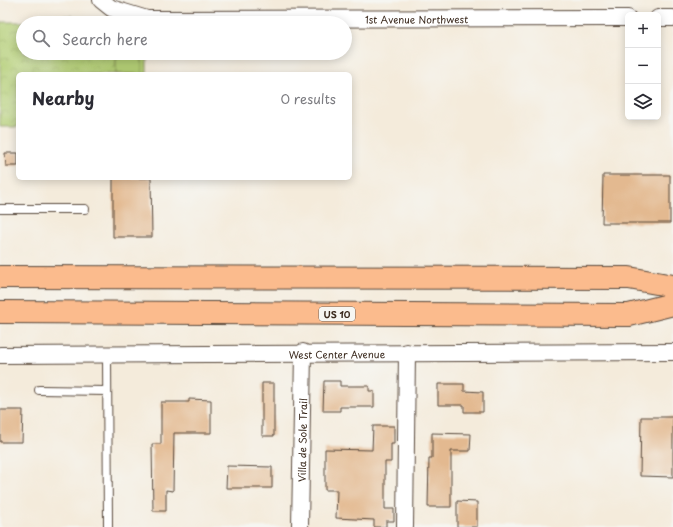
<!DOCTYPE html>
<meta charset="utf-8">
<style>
body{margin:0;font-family:"Playpen Sans",sans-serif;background:#f7f7f7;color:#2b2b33}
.controls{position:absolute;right:12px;top:12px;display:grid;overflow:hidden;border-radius:6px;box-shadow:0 2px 10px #0003}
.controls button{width:36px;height:36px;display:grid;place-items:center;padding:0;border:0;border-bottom:1px solid #e1e1e2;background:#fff;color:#2b2b33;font:20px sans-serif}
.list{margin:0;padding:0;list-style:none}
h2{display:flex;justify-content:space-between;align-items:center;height:52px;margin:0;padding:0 16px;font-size:17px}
h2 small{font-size:13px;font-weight:400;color:#7c7c81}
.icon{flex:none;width:22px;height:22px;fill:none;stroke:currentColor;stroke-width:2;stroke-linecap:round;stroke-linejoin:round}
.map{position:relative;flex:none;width:673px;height:527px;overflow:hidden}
.search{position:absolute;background:#fff;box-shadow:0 2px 10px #0003;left:16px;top:16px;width:336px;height:44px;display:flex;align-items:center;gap:10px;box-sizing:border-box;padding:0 14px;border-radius:22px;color:#7c7c81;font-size:15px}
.panel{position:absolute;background:#fff;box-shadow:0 2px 10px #0003;left:16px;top:72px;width:336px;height:108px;border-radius:6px}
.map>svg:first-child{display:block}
.park{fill:url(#park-crowns);stroke:#777c49}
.garden{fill:#b3ce74;stroke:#777c49}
.building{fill:#e3b990}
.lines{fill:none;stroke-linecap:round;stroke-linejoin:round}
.service-casing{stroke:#57473a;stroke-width:10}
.minor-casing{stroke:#57473a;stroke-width:18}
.primary-casing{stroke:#57473a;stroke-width:24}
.service{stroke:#fff;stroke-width:8}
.minor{stroke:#fff;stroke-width:16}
.primary{stroke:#fbbb8d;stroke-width:22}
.labels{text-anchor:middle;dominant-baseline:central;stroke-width:3;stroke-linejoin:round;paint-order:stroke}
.shield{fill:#f6f6f2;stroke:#73675e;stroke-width:1}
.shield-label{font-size:9px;font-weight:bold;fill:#3b2a1e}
.street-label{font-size:10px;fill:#3b2a1e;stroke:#f6f6f2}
</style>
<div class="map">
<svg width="673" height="527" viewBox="0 0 673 527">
<defs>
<pattern id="park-crowns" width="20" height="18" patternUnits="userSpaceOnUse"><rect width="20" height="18" fill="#b3ce74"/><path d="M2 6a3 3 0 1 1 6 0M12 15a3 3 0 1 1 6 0" fill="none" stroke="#9bb164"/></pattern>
</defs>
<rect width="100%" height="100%" fill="#f6f6f2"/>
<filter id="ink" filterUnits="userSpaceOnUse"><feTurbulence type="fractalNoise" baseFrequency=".025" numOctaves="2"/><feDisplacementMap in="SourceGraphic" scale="8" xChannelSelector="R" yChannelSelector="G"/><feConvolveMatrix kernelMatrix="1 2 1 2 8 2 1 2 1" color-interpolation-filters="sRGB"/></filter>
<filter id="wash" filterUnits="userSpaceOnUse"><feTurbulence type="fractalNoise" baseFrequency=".012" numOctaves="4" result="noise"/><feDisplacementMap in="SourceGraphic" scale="16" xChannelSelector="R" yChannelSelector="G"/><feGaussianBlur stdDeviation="0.9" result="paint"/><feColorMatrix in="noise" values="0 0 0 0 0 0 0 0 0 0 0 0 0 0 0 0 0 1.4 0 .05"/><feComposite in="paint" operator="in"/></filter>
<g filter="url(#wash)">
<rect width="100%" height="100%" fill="#f4ebdb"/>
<path class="park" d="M 59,16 L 73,16 L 73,23 L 23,23 L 23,53 L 147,53 L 147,74 L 18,74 L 18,127 L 0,127 L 0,22 L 58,22 Z"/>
<path class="garden" d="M 116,57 L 142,57 L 142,74 L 116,74 Z"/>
<g id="blocks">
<path class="building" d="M 5,153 L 18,153 L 18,166 L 6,166 Z
M 603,175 L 670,175 L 670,223 L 602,223 Z
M 113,178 L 151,178 L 152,237 L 113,237 Z
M 324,381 L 340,381 L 340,386 L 369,386 L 369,391 L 374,391 L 374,407 L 340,407 L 340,411 L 323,411 Z
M 262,383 L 274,383 L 274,436 L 262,436 Z
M 438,384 L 464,384 L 464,391 L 483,392 L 483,412 L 464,412 L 464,405 L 438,405 Z
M 189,399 L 211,400 L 211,433 L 174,433 L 173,491 L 166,490 L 166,511 L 153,511 L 152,444 L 161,444 L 161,402 L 189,402 Z
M 0,410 L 23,410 L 22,442 L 0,442 Z
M 641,417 L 673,417 L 673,477 L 640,476 Z
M 373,426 L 394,426 L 394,444 L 391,444 L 391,462 L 385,462 L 385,509 L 394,509 L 394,521 L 386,521 L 386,527 L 374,527 L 374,520 L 336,518 L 337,490 L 325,490 L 325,449 L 372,450 Z
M 432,433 L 471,434 L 470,451 L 451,451 L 451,507 L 428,507 L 429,458 L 432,458 Z
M 227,466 L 272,467 L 272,488 L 226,488 Z
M 457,501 L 477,502 L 477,527 L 457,527 Z"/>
</g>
</g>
<g filter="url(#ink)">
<use href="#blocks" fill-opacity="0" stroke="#57473a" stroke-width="1"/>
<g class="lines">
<defs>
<path id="service" d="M 0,209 L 85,209
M 107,354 L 108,527
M 39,390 L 107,391"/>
<g id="minor">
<path id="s1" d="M 101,0 L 111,8 L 147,19 L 628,18"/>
<path d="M 658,18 L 673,18"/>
<path id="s2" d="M 0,355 L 673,352"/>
<path id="s3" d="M 300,527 L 303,352"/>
<path d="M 405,527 L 407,352"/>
</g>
<path id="primary" d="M 0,277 L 629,278 L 673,286
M 0,312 L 629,315 L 673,304"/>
</defs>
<use href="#service" class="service-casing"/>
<use href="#minor" class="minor-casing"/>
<use href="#primary" class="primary-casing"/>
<use href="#service" class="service"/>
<use href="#minor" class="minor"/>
<use href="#primary" class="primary"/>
</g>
</g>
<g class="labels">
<rect class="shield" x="319" y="307" width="36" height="14" rx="3"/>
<g class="shield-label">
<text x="337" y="314">US 10</text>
</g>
<g class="street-label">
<text stroke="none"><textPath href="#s1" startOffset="320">1st Avenue Northwest</textPath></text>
<text stroke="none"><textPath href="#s2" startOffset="337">West Center Avenue</textPath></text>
<text stroke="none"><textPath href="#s3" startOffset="87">Villa de Sole Trail</textPath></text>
</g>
</g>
</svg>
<div class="controls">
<button>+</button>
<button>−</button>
<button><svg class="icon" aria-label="layers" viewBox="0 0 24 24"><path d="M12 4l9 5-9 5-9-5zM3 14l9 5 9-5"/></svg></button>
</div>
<div class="search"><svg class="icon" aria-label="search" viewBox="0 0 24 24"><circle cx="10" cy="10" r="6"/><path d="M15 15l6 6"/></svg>Search here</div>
<section class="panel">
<h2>Nearby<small>0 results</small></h2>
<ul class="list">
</ul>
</section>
</div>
